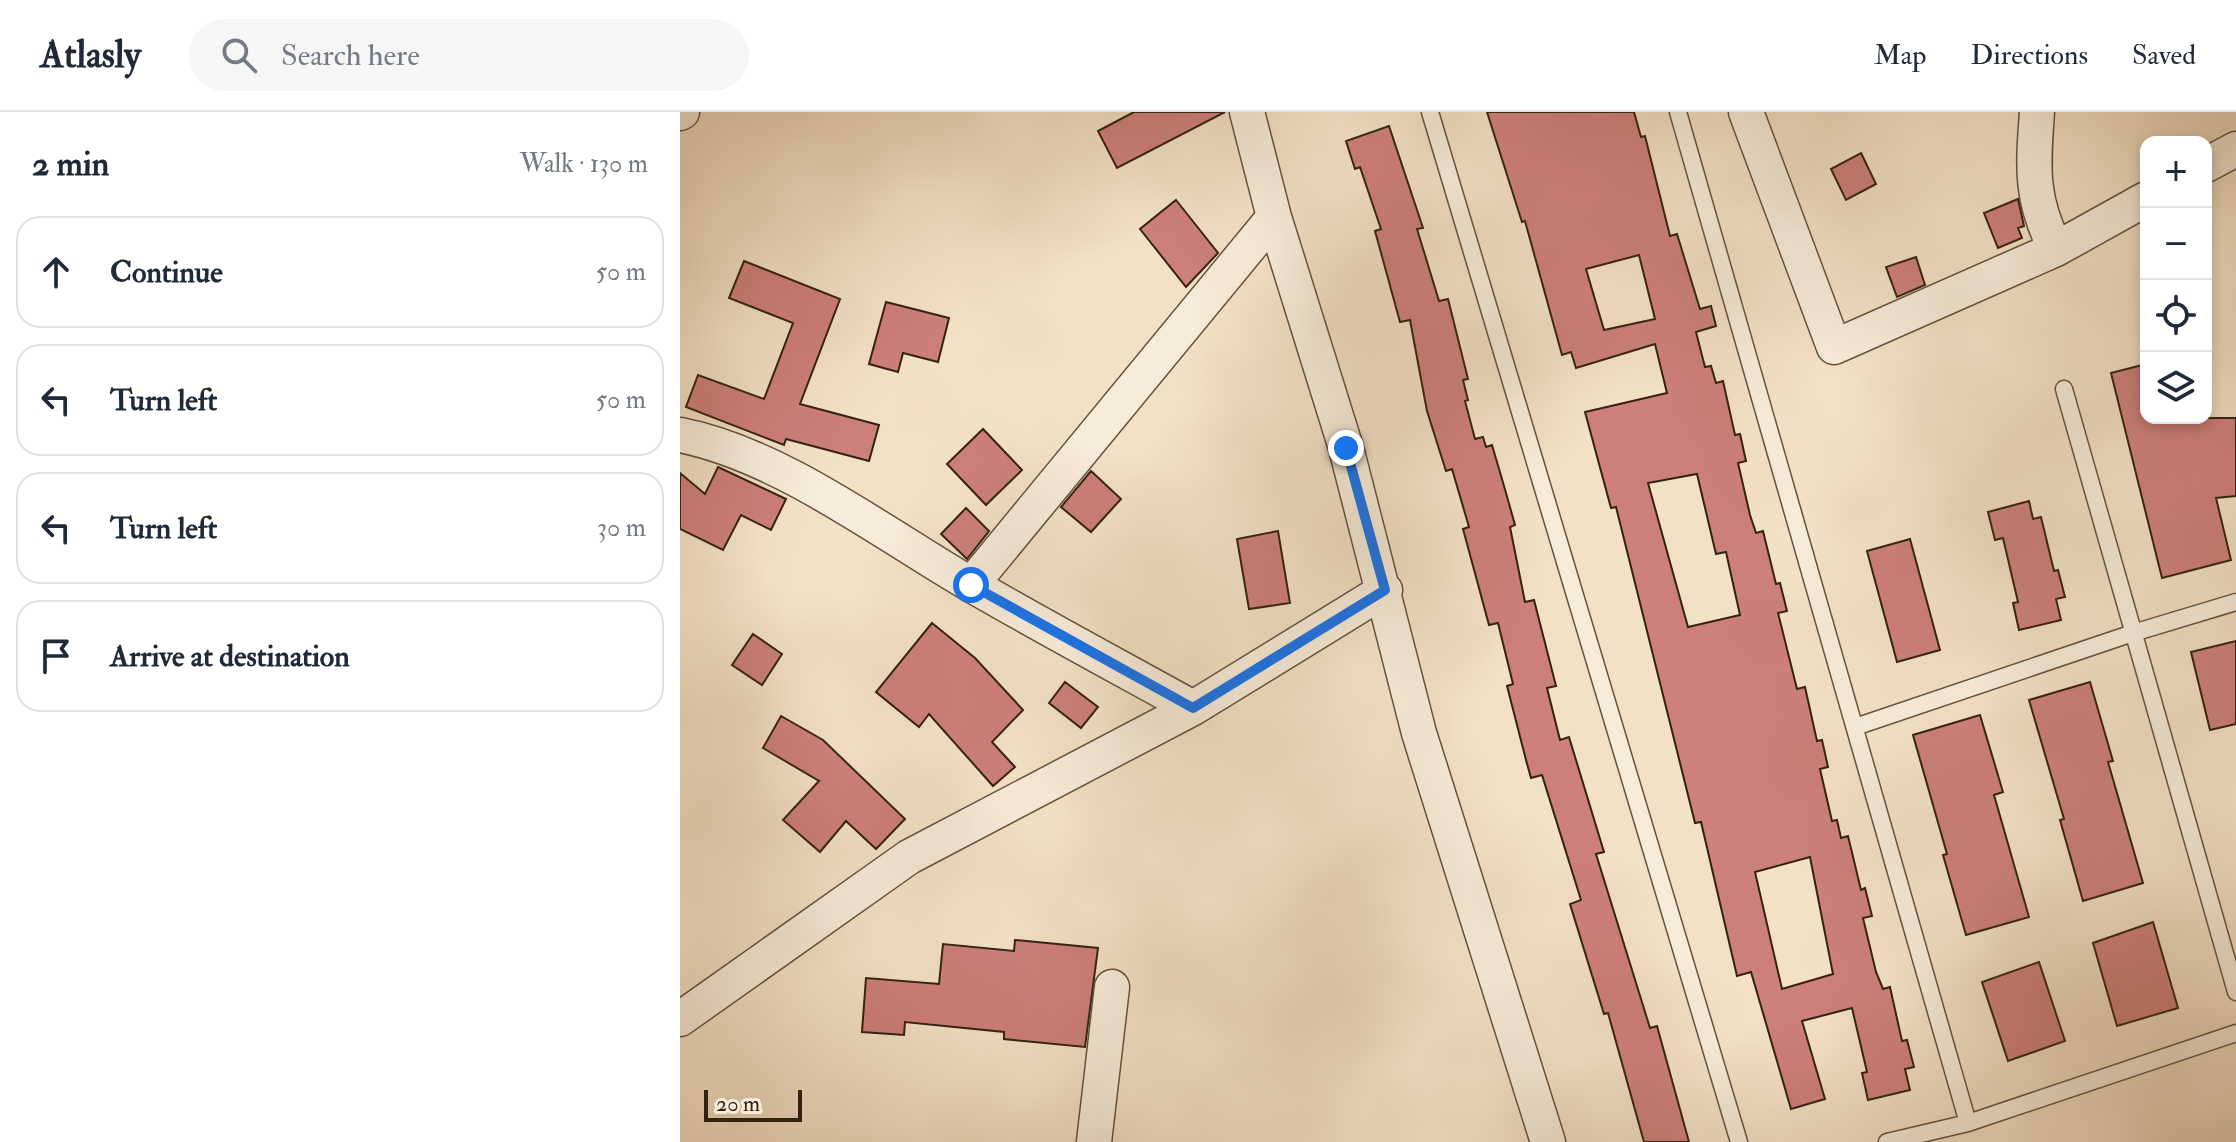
<!DOCTYPE html>
<meta charset="utf-8">
<style>
body{margin:0;font-family:"IM FELL Double Pica",serif;background:#f6f6f7;color:#1f2937}
.controls{position:absolute;right:24px;top:24px;display:grid;overflow:hidden;border-radius:16px;box-shadow:0 4px 12px #0003}
.controls button{width:72px;height:72px;display:grid;place-items:center;padding:0;border:0;border-bottom:2px solid #e0e1e3;background:#fff;color:#1f2937;font:40px sans-serif}
.scale{position:absolute;left:24px;bottom:20px;width:98px;box-sizing:border-box;padding-left:8px;border:4px solid #342211;border-top:0;font-size:22px;line-height:28px;white-space:nowrap;color:#342211;-webkit-text-stroke:6px #f7ecda;paint-order:stroke}
.stop{position:absolute;width:24px;height:24px;margin:-18px;border:6px solid #1a73e8;border-radius:50%;background:#fff}
.stop.end{background:#1a73e8;border-color:#fff;box-shadow:0 2px 8px #0008}
.list{margin:0;padding:0;list-style:none}
h2{display:flex;justify-content:space-between;align-items:center;height:104px;margin:0;padding:0 32px;font-size:34px}
h2 small{font-size:26px;font-weight:400;color:#747a83}
.list li{display:grid;grid-template-columns:52px 1fr auto;gap:24px;align-items:center;box-sizing:border-box;height:112px;margin:0 16px 16px;padding:0 16px;border:2px solid #e0e1e3;border-radius:24px}
.list b{display:block;font-size:30px;white-space:nowrap}
.list em{font-size:26px;font-style:normal;color:#747a83}
.icon{flex:none;width:44px;height:44px;fill:none;stroke:currentColor;stroke-width:2;stroke-linecap:round;stroke-linejoin:round}
.map{position:relative;flex:none;width:1556px;height:1030px;overflow:hidden}
header{display:flex;align-items:center;gap:48px;box-sizing:border-box;height:112px;padding:0 40px;background:#fff;border-bottom:2px solid #e0e1e3}
header strong{font-size:38px}
nav{display:flex;gap:44px;margin-inline-start:auto;font-size:28px}
.search{width:560px;height:72px;background:#f6f6f7;display:flex;align-items:center;gap:20px;box-sizing:border-box;padding:0 28px;border-radius:44px;color:#747a83;font-size:30px}
main{display:flex}
aside{flex:1;background:#fff}
.map>svg:first-child{display:block}
.building{fill:#cd7f7b;stroke:#342211;stroke-width:2;fill-rule:evenodd}
.lines{fill:none;stroke-linecap:round;stroke-linejoin:round}
.lane-casing{stroke:#64523e;stroke-width:19}
.street-casing{stroke:#64523e;stroke-width:37}
.lane{stroke:#f7ecda;stroke-width:16}
.street{stroke:#f7ecda;stroke-width:34}
.route{stroke:#1a73e8;stroke-width:10}
</style>
<header>
<strong>Atlasly</strong>
<div class="search"><svg class="icon" aria-label="search" viewBox="0 0 24 24"><circle cx="10" cy="10" r="6"/><path d="M15 15l6 6"/></svg>Search here</div>
<nav><a>Map</a><a>Directions</a><a>Saved</a></nav>
</header>
<main>
<aside>
<h2>2 min<small>Walk · 130 m</small></h2>
<ul class="list">
<li><svg class="icon" aria-label="ahead" viewBox="0 0 24 24"><path d="M12 20V5M6 11l6-6 6 6"/></svg><div><b>Continue</b></div><em>50 m</em></li>
<li><svg class="icon" aria-label="left" viewBox="0 0 24 24"><path d="M17 20v-9H6M10 6l-5 5 5 5"/></svg><div><b>Turn left</b></div><em>50 m</em></li>
<li><svg class="icon" aria-label="left" viewBox="0 0 24 24"><path d="M17 20v-9H6M10 6l-5 5 5 5"/></svg><div><b>Turn left</b></div><em>30 m</em></li>
<li><svg class="icon" aria-label="arrive" viewBox="0 0 24 24"><path d="M6 21V4h12l-3 4 3 4H6"/></svg><div><b>Arrive at destination</b></div></li>
</ul>
</aside>
<div class="map">
<svg width="1556" height="1030" viewBox="0 0 1556 1030">
<rect width="100%" height="100%" fill="#f3e1c6"/>
<filter id="stains"><feTurbulence type="fractalNoise" baseFrequency=".0025" numOctaves="4"/><feColorMatrix values="0 0 0 0 .2 0 0 0 0 .09 0 0 0 0 .02 0 0 0 .5 -.17"/></filter>
<radialGradient id="worn" r=".72"><stop offset=".6" stop-color="#630" stop-opacity="0"/><stop offset="1" stop-color="#630" stop-opacity=".3"/></radialGradient>
<path class="building" d="M 454,0 L 545,0 L 437,56 L 418,19 Z
M 807,0 L 954,0 L 961,25 L 965,24 L 990,124 L 997,122 L 1020,197 L 1031,194 L 1036,214 L 1016,220 L 1025,255 L 1031,254 L 1036,271 L 1043,269 L 1055,323 L 1060,322 L 1066,349 L 1058,351 L 1070,403 L 1076,421 L 1083,419 L 1096,472 L 1100,471 L 1107,499 L 1098,501 L 1117,577 L 1125,575 L 1137,629 L 1142,628 L 1148,655 L 1140,657 L 1152,709 L 1157,708 L 1161,726 L 1168,724 L 1181,778 L 1185,776 L 1192,804 L 1183,806 L 1196,860 L 1203,877 L 1210,875 L 1222,929 L 1227,928 L 1234,955 L 1225,957 L 1230,978 L 1188,988 L 1182,961 L 1187,960 L 1172,896 L 1122,909 L 1145,987 L 1111,997 L 1071,860 L 1057,864 L 1021,710 L 1015,711 L 936,395 L 931,396 L 905,300 L 987,281 L 975,232 L 896,256 L 891,240 L 882,243 L 845,109 L 842,110 ZM 959,143 L 975,207 L 924,218 L 906,157 ZM 1017,362 L 1036,442 L 1046,440 L 1060,503 L 1008,515 L 968,371 ZM 1130,745 L 1153,862 L 1102,877 L 1075,760 Z
M 709,14 L 743,116 L 737,117 L 759,189 L 768,187 L 788,267 L 783,268 L 788,288 L 785,289 L 795,327 L 803,325 L 806,335 L 812,333 L 824,374 L 835,413 L 830,415 L 845,490 L 854,488 L 876,574 L 867,576 L 880,628 L 889,625 L 924,740 L 916,742 L 970,916 L 977,914 L 1009,1030 L 964,1030 L 928,901 L 924,902 L 890,792 L 901,788 L 862,663 L 851,666 L 846,648 L 827,574 L 833,572 L 818,511 L 809,513 L 783,417 L 789,415 L 772,357 L 766,359 L 747,299 L 730,208 L 720,210 L 695,119 L 701,117 L 680,55 L 675,57 L 666,29 Z
M 1181,41 L 1196,72 L 1166,88 L 1151,57 Z
M 1338,87 L 1344,114 L 1338,116 L 1342,126 L 1318,136 L 1304,101 Z
M 496,88 L 538,141 L 506,175 L 460,117 Z
M 1236,145 L 1245,173 L 1217,185 L 1206,155 Z
M 64,149 L 160,187 L 120,292 L 199,313 L 189,349 L 106,327 L 104,333 L 6,295 L 18,263 L 84,287 L 113,211 L 49,186 Z
M 206,190 L 269,206 L 258,250 L 223,241 L 218,260 L 189,252 Z
M 1466,252 L 1466,306 L 1556,306 L 1556,384 L 1536,386 L 1551,448 L 1482,466 L 1431,261 Z
M 303,317 L 342,358 L 306,393 L 267,352 Z
M 38,355 L 106,387 L 91,418 L 61,403 L 43,438 L 0,417 L 0,361 L 25,382 Z
M 411,359 L 441,387 L 411,420 L 381,395 Z
M 1349,389 L 1353,407 L 1361,405 L 1374,459 L 1378,458 L 1385,485 L 1376,487 L 1381,508 L 1339,518 L 1333,491 L 1338,490 L 1323,426 L 1315,428 L 1308,400 Z
M 286,396 L 309,419 L 287,447 L 261,422 Z
M 598,419 L 610,491 L 569,497 L 557,427 Z
M 1230,427 L 1260,538 L 1217,550 L 1187,439 Z
M 252,511 L 295,546 L 343,598 L 312,630 L 335,655 L 313,674 L 249,602 L 239,615 L 196,580 Z
M 73,522 L 102,542 L 82,573 L 52,553 Z
M 1556,529 L 1556,612 L 1530,618 L 1511,540 Z
M 385,570 L 418,595 L 401,616 L 369,591 Z
M 1410,570 L 1433,649 L 1428,650 L 1463,771 L 1403,789 L 1380,708 L 1384,707 L 1349,588 Z
M 1300,603 L 1323,680 L 1314,683 L 1349,805 L 1286,823 L 1263,743 L 1267,742 L 1233,623 Z
M 101,604 L 143,628 L 225,707 L 196,737 L 166,709 L 140,740 L 103,708 L 139,669 L 83,636 Z
M 1473,810 L 1498,896 L 1437,914 L 1413,831 Z
M 335,828 L 418,836 L 405,935 L 324,927 L 324,920 L 225,910 L 224,923 L 182,920 L 186,866 L 259,872 L 263,832 L 334,839 Z
M 1359,850 L 1385,929 L 1328,949 L 1302,870 Z"/>
<g class="lines">
<defs>
<path id="lane" d="M 750,0 L 1059,1030
M 998,0 L 1288,1011
M 1384,277 L 1556,880
M 1175,615 L 1453,521 L 1556,490
M 1207,1030 L 1288,1011 L 1556,921"/>
<path id="street" d="M 567,0 L 594,105 L 666,336 L 739,621 L 868,1030
M 1066,0 L 1154,235 L 1376,137 L 1466,87
M 1357,0 C 1353,55 1350,87 1376,137
M 0,1 L 2,0
M 1526,53 L 1556,37
M 0,323 C 101,343 202,421 290,472 C 364,515 439,555 513,596
M 291,473 L 594,105
M 0,907 L 229,745 L 513,596 L 705,478
M 414,1030 L 432,875"/>
</defs>
<use href="#lane" class="lane-casing"/>
<use href="#street" class="street-casing"/>
<use href="#lane" class="lane"/>
<use href="#street" class="street"/>
</g>
<g class="lines">
<path class="route" d="M 291,473 L 513,596 L 705,478 L 666,336"/>
</g>
<rect width="100%" height="100%" filter="url(#stains)"/>
<rect width="100%" height="100%" fill="url(#worn)"/>
</svg>
<div class="controls">
<button>+</button>
<button>−</button>
<button><svg class="icon" aria-label="locate" viewBox="0 0 24 24"><circle cx="12" cy="12" r="6"/><path d="M12 2v4M12 18v4M2 12h4M18 12h4"/></svg></button>
<button><svg class="icon" aria-label="layers" viewBox="0 0 24 24"><path d="M12 4l9 5-9 5-9-5zM3 14l9 5 9-5"/></svg></button>
</div>
<div class="scale">20 m</div>
<div class="stop" style="left:291px;top:473px"></div>
<div class="stop end" style="left:666px;top:336px"></div>
</div>
</main>
